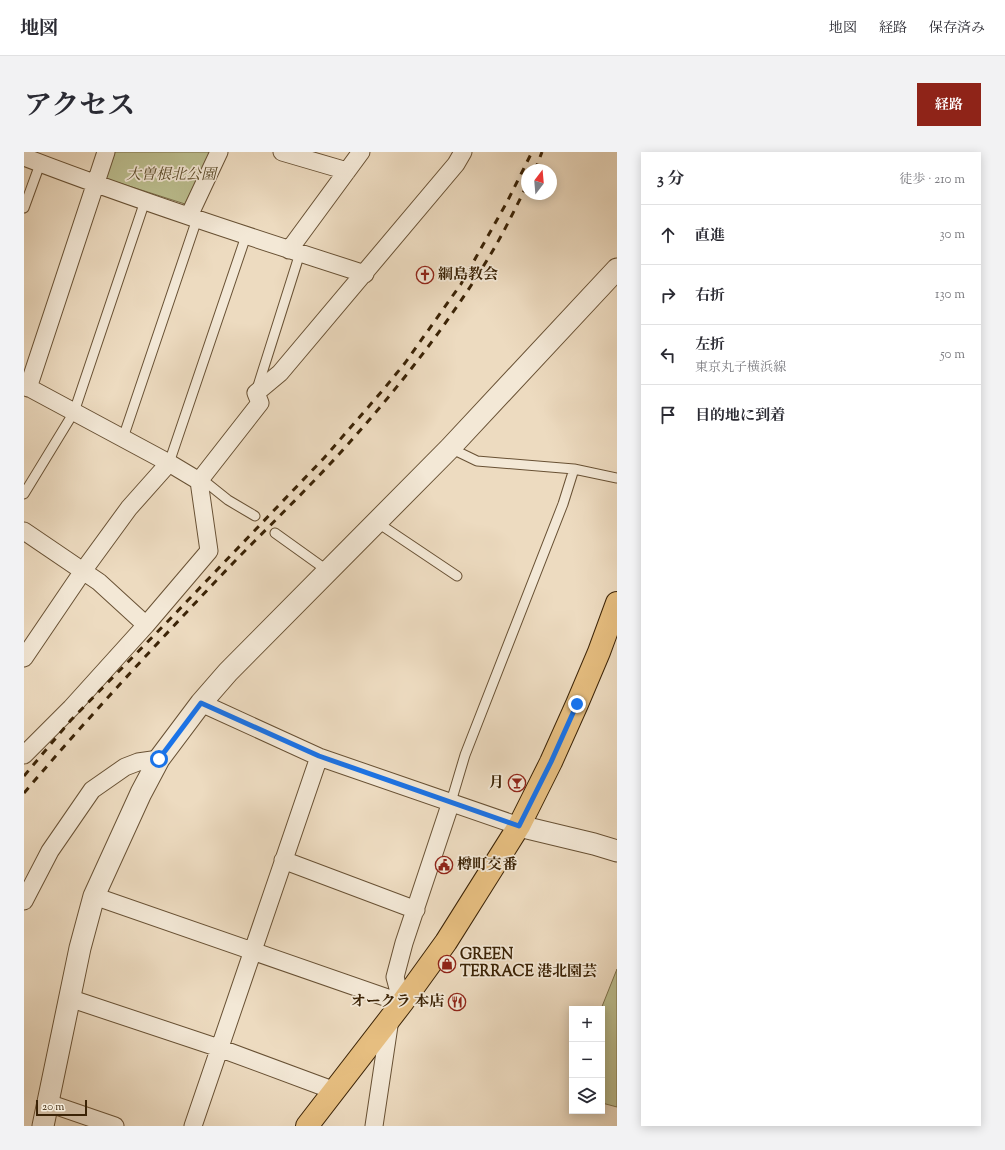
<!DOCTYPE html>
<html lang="ja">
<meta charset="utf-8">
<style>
body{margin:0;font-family:"Sorts Mill Goudy","Noto Serif JP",serif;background:#f2f2f3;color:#2b2b33}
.controls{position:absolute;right:12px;bottom:12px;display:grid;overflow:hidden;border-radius:0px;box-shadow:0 2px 10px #0003}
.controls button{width:36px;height:36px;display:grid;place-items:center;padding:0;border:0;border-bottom:1px solid #e1e1e2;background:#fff;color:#2b2b33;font:20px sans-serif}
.compass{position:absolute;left:497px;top:12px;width:36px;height:36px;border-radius:50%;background:#fff;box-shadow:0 2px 10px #0003;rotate:16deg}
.scale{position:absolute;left:12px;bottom:10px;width:51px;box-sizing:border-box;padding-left:4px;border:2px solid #3b2306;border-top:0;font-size:11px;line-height:14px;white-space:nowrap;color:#3b2306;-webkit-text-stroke:3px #f3e8d6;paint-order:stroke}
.stop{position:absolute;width:12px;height:12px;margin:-9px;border:3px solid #1a73e8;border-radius:50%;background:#fff}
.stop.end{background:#1a73e8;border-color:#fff;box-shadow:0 1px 4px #0008}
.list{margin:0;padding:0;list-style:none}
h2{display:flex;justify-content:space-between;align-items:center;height:52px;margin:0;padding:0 16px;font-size:17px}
h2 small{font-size:13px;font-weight:400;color:#7c7c81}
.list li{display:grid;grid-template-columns:26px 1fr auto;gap:12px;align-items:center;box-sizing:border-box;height:60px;padding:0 16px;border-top:1px solid #e1e1e2}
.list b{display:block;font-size:15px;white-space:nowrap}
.list p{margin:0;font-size:13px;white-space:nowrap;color:#7c7c81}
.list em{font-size:13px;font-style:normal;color:#7c7c81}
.icon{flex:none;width:22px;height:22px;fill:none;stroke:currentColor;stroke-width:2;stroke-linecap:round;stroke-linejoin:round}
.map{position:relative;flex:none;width:593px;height:974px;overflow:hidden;border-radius:0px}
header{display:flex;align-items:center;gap:24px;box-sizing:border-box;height:56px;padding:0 20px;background:#fff;border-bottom:1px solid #e1e1e2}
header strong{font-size:19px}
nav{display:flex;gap:22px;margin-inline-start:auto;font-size:14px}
.intro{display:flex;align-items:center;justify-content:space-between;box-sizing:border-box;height:96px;padding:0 24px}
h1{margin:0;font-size:28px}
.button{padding:10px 18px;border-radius:0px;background:#8f2418;color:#fff;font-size:14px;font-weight:700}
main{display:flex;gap:24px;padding:0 24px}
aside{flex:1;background:#fff;border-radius:0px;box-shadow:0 2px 10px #0003}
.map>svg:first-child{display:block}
.green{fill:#bcbf90;stroke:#7c714b}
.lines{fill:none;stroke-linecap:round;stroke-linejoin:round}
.service-casing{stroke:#685134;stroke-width:11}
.minor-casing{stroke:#685134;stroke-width:19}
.tertiary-casing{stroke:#685134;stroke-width:23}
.primary-casing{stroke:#3b2306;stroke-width:24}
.service{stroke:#f3e8d6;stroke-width:9}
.minor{stroke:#f3e8d6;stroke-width:17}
.tertiary{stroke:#f3e8d6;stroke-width:21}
.primary{stroke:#e6be80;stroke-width:22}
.rail{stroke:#3b2306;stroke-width:3;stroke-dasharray:7 7;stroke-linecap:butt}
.route{stroke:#1a73e8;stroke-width:5}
.labels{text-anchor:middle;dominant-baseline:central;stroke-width:3.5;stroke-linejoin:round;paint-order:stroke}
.park-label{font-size:15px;font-style:italic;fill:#5b4a28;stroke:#f3e8d6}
.poi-label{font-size:15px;font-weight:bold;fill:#3b2306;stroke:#f3e8d6;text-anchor:start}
</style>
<header>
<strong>地図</strong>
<nav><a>地図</a><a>経路</a><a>保存済み</a></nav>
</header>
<div class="intro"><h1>アクセス</h1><a class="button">経路</a></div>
<main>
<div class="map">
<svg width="593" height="974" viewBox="0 0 593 974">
<rect width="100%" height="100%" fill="#eddbc0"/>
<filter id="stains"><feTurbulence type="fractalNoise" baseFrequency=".005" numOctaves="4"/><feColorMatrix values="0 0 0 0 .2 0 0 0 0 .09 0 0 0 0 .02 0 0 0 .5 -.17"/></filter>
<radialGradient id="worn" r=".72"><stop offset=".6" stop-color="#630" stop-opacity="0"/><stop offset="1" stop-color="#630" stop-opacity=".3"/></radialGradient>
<path class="green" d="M 88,0 L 186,0 L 161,52 L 83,27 L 80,23 Z
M 593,817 L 593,955 L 578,951 L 577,857 Z"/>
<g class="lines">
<defs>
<path id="service" d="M 0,56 L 16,12
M 233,237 L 276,101
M 99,286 L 173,67
M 426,296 L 453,309 L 550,317 L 593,326
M 145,311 L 222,84
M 175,329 L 184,332 L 204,348 L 231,364
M 0,342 L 50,260 L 121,49
M 354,371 L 433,424
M 251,381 L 304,419
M 427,650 L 441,603 L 539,352 L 550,317"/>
<path id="minor" d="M 258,0 L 323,19
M 0,5 C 112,48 226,85 341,122
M 165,64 L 195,0
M 265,98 L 337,0
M 0,233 L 145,311 L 175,329
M 4,236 L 82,0
M 0,379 L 75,430 L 122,473 L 47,556 L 0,603
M 122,473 L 185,399 L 175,329 L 236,251 L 232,241 L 256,221 L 432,12 L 439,0
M 0,506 L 59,419 L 105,356 L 145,311
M 177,551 L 295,605 L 495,674
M 259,708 L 392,758
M 70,744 L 378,851
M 0,749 L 26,699 L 68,638 L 101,615 L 114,610 L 135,607
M 45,846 L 195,896 L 311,939
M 378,851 L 371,825 L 380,791 L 427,650
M 24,951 L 91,974
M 169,974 L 295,605
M 350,974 L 366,867"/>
<path id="tertiary" d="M 495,674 L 570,692 L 593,699
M 19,974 L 56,796 L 70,744 L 117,641 L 135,607 L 177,551 L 204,520 L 426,296 L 593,117"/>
<path id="primary" d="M 283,974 L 378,851 L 422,790 L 495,674 L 527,610 L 553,552 L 575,500 L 593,451"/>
</defs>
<use href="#service" class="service-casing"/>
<use href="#minor" class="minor-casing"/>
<use href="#tertiary" class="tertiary-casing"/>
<use href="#primary" class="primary-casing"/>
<use href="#service" class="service"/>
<use href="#minor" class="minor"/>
<use href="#tertiary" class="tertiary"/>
<use href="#primary" class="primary"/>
<path class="rail" d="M 511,18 L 518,0
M 0,624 L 47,568 L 146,467 L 300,306 L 359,238 L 381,211 L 437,132 L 483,50 L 508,0
M 0,641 C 61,569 125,500 190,431 C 237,381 288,334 333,282 C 383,225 429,165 468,100 C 481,78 492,55 503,33"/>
</g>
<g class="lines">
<path class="route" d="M 135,607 L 177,551 L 295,604 L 495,674 L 527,610 L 553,552"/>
</g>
<defs>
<symbol id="church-ring" viewBox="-11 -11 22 22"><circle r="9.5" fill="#f3e8d6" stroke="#8f2418" stroke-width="1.5"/><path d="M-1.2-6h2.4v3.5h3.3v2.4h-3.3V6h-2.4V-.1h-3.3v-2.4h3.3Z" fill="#8f2418"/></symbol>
<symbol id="bar-ring" viewBox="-11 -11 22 22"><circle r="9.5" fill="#f3e8d6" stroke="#8f2418" stroke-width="1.5"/><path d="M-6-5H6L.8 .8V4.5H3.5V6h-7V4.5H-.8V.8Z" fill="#8f2418"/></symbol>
<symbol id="civic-ring" viewBox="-11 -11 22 22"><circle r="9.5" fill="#f3e8d6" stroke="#8f2418" stroke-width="1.5"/><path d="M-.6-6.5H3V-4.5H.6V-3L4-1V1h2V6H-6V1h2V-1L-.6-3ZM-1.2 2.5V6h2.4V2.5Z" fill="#8f2418"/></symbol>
<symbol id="shop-ring" viewBox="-11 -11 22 22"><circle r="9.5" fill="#f3e8d6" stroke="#8f2418" stroke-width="1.5"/><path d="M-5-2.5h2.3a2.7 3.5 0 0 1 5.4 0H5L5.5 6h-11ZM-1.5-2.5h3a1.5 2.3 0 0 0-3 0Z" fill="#8f2418"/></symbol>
<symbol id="restaurant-ring" viewBox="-11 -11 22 22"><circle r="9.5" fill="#f3e8d6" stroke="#8f2418" stroke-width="1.5"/><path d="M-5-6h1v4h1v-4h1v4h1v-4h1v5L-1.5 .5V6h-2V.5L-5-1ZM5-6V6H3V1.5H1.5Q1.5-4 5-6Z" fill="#8f2418"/></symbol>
</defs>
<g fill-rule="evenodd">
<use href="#church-ring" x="391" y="113" width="20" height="20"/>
<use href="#bar-ring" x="483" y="621" width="20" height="20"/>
<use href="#civic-ring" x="410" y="703" width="20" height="20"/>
<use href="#shop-ring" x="413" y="802" width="20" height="20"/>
<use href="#restaurant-ring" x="423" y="840" width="20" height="20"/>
</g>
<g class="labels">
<g class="park-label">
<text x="147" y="23">大曽根北公園</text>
</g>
<g class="poi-label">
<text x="414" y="123">綱島教会</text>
<text x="480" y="631" text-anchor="end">月</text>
<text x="433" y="713">樽町交番</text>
<text x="436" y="803">GREEN<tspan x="436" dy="17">TERRACE 港北園芸</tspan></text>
<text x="420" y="850" text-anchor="end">オークラ 本店</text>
</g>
</g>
<rect width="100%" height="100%" filter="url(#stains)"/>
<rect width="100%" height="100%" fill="url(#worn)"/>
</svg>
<div class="controls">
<button>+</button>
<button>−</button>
<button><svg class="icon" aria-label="layers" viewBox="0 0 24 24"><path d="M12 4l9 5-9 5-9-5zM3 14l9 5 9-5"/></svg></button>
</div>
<svg class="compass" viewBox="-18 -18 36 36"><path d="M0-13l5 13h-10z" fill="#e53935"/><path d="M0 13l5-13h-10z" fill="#7c7c81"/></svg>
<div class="scale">20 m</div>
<div class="stop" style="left:135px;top:607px"></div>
<div class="stop end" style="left:553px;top:552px"></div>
</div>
<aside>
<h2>3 分<small>徒歩 · 210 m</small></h2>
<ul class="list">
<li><svg class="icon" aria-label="ahead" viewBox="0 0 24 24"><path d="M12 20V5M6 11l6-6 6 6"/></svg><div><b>直進</b></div><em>30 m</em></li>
<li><svg class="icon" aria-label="right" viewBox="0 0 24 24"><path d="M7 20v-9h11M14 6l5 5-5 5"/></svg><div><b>右折</b></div><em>130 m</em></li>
<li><svg class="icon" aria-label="left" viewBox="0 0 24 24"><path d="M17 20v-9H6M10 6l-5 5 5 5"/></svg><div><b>左折</b><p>東京丸子横浜線</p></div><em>50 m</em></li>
<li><svg class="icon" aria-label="arrive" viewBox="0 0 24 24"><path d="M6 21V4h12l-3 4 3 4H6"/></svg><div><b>目的地に到着</b></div></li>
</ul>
</aside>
</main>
